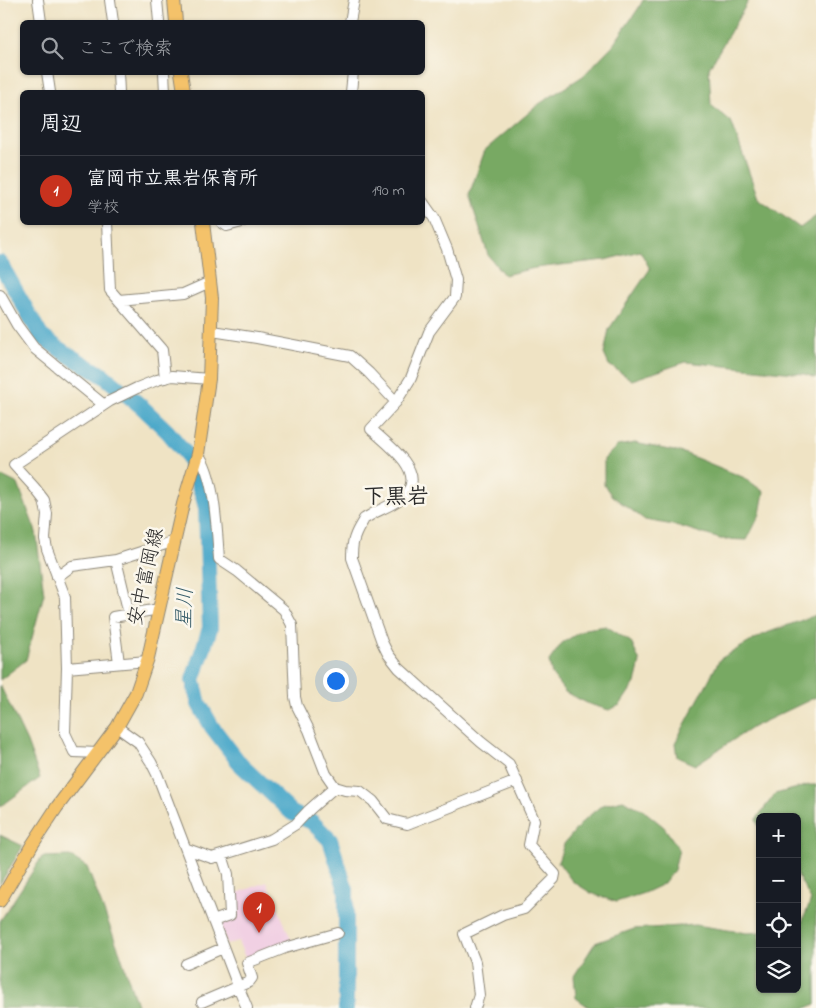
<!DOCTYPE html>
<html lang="ja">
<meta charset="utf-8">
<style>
body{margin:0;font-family:"Indie Flower","Klee One",sans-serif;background:#242831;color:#f1f3f6}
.controls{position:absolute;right:15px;bottom:15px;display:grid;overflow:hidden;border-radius:8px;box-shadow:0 1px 4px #0004}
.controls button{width:45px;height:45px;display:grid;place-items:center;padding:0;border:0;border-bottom:1px solid #363941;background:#171b24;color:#f1f3f6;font:25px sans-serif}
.you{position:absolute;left:335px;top:680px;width:18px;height:18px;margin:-12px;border:4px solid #fff;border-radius:50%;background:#1a73e8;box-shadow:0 0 0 8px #1a73e833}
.badge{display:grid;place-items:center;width:32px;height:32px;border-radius:50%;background:#c8321e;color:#fff;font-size:16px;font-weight:700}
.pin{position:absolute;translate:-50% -41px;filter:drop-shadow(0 1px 2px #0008)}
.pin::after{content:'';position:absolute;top:26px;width:18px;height:15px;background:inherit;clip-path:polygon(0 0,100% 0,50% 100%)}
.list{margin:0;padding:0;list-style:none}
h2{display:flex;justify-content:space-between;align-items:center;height:65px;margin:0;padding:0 20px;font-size:21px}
h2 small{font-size:16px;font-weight:400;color:#9ea1a6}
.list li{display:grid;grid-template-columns:32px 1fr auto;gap:15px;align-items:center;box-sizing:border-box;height:70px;padding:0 20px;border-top:1px solid #363941}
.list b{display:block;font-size:19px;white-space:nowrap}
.list p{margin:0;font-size:16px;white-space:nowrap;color:#9ea1a6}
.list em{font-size:16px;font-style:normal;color:#9ea1a6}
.icon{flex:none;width:28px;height:28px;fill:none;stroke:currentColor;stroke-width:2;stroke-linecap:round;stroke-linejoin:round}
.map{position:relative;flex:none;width:816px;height:1008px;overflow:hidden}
.search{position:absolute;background:#171b24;box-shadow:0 1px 4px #0004;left:20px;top:20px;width:405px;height:55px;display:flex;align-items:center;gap:12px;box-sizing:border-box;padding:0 18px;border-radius:8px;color:#9ea1a6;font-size:19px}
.panel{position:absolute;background:#171b24;box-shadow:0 1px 4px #0004;left:20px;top:90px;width:405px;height:135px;border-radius:8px}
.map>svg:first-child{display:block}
.built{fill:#f1d0e3}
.forest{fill:#78a963;stroke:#526a47}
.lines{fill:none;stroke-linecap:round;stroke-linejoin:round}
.river{stroke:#4aa7c9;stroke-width:16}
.minor-casing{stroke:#8d8778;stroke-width:12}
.major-casing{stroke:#8d8778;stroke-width:14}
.minor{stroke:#fff;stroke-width:10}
.major{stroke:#f4c26a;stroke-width:12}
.labels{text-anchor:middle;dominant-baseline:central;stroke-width:5;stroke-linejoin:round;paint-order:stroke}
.street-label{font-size:20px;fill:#2b2b2b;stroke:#fbf7ec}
.water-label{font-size:21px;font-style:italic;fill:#375d6a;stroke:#fbf7ec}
.quarter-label{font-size:22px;font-weight:bold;fill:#2b2b2b;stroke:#fbf7ec}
</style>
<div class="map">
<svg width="816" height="1008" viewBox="0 0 816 1008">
<rect width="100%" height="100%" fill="#fbf7ec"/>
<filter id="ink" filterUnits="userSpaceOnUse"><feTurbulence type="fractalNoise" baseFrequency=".02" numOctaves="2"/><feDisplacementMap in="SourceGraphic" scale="10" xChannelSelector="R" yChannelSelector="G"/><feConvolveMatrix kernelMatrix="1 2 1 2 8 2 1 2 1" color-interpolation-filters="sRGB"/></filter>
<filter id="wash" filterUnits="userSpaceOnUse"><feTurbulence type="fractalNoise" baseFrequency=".0096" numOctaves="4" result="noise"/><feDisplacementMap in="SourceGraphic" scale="20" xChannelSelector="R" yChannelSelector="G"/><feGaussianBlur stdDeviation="1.12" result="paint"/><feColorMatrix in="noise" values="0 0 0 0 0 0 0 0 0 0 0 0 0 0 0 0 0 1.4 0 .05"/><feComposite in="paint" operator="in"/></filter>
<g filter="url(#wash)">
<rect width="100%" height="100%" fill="#efe3c4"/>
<path class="built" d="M 267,882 L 293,944 L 246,960 L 238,941 L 227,944 L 219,924 L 232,918 L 232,895 Z"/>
<path class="forest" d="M 643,0 L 749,0 L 709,68 L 711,105 L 732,123 L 758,198 L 800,228 L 816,216 L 816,378 L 804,374 L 686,362 L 632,380 L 609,365 L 604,354 L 609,329 L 650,269 L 640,251 L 605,260 L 535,268 L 504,275 L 488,255 L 469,195 L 485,150 L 539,104 L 583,76 L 613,45 L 638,9 Z
M 635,443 L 684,453 L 745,478 L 764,492 L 760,514 L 747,540 L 720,539 L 679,526 L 645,520 L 612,496 L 604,485 L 604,459 L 617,446 Z
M 2,476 L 18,484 L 36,532 L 44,594 L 26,660 L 0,680 L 0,478 Z
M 816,615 L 816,697 L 753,727 L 695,765 L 677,757 L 675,743 L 720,659 L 764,634 Z
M 606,626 L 631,642 L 640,662 L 635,683 L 620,705 L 609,710 L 589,704 L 565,692 L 552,675 L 549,661 L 562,643 L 585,629 Z
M 0,685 L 27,742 L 40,778 L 0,807 Z
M 809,785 L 816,785 L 816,1004 L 806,1008 L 590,1008 L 576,998 L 574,976 L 595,943 L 634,929 L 696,925 L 747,933 L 760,932 L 760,989 L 797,989 L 797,928 L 800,927 L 811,900 L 797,874 L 797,817 L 760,817 L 760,830 L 756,819 L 775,794 Z
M 623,800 L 643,810 L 664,827 L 679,849 L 674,870 L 663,884 L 644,893 L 616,902 L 591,893 L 572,881 L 558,862 L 564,844 L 583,821 L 602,805 Z
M 0,835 L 23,846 L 0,884 Z
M 70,856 L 87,867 L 120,953 L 138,1008 L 0,1008 L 0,921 L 42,857 Z"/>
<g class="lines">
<path class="river" d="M 0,263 L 41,336 L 65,353 L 104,376 L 142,407 L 168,432 L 187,455 L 203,496 L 206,508 L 210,628 L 193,680 L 199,704 L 212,727 L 241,765 L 292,813 L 312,822 L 330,840 L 346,890 L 346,1008"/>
</g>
</g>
<g filter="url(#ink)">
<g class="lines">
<defs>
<path id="minor" d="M 38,0 L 41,22
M 110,0 L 113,22
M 157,0 L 159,22
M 350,22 L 354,0
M 47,72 L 50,92
M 118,72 L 119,92
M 164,72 L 165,92
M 351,92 L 353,72
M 422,201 L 434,218 L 447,249 L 456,280 L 455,297 L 429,332 L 411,378 L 396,402 L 371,429 C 382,439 395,449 404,461 C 426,491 396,502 374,513 C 371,515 367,517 364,519 C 363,521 362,523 360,526 C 353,538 352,545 352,558 L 382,642 L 388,654 L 399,668 L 481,742 L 509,764 L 534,820 L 529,845 L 555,874 L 554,879 L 524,909 L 503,915 L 464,934 L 475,962 L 479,995 L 475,1008
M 107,222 L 110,290 L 162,350 L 165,378
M 221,222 L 227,226 L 242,222
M 0,295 L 17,325 L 34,348 L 104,405
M 119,300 L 183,294 L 210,282
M 212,331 L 257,338 L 350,356 L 369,373 L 396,402
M 198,454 C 215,475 217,532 219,559 L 237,571 L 284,610 L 292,625 L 295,697 L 297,706 L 309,730 L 326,774 L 335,787 L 345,790 L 360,791 L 373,801 L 387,819 L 407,824 L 517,781
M 116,560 L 129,614
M 57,577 L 72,566 L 116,560 L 175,541
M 119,663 L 113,617 L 159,609
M 67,668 L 147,661
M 117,727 L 138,742 L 151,762 L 157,774 L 238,986 L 247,1008
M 98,753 L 74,752 L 65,733 L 67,668 L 65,597 L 47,549 L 45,539 L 47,514 L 44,500 L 34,487 L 14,465 L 110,401 L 137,388 L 157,380 L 172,376 L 209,379
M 187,849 L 212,858 L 272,839 L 296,824 L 309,810 L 335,787
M 213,921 L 230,915 L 228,874 L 222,855
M 186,964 L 223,948
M 202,1002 L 249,982 L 252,978 L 247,963 L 285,948 L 338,933"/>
<path id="major" d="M 174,0 L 176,22
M 181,72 L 184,92
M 0,901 L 32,845 L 57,807 L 117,727 L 136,693 L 148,658 L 183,504 L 198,454 L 209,379 L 212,298 L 203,222"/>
</defs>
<use href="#minor" class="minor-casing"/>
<use href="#major" class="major-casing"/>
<use href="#minor" class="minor"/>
<use href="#major" class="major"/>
</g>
</g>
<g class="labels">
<g class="street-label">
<text transform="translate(147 577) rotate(-77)">安中富岡線</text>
</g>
<g class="water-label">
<text transform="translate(186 608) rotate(-88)">星川</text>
</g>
<g class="quarter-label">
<text x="396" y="498">下黒岩</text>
</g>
</g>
</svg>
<div class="controls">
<button>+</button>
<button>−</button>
<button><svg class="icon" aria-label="locate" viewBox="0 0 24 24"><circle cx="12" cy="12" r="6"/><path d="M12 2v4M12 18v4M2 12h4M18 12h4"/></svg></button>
<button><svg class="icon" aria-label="layers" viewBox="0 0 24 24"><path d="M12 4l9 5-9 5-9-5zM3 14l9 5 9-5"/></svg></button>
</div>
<div class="you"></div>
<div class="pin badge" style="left:259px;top:933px">1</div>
<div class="search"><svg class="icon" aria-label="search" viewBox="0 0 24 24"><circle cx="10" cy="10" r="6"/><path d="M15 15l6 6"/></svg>ここで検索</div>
<section class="panel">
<h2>周辺<small></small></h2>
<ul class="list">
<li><span class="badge">1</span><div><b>富岡市立黒岩保育所</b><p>学校</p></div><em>190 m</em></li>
</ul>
</section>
</div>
